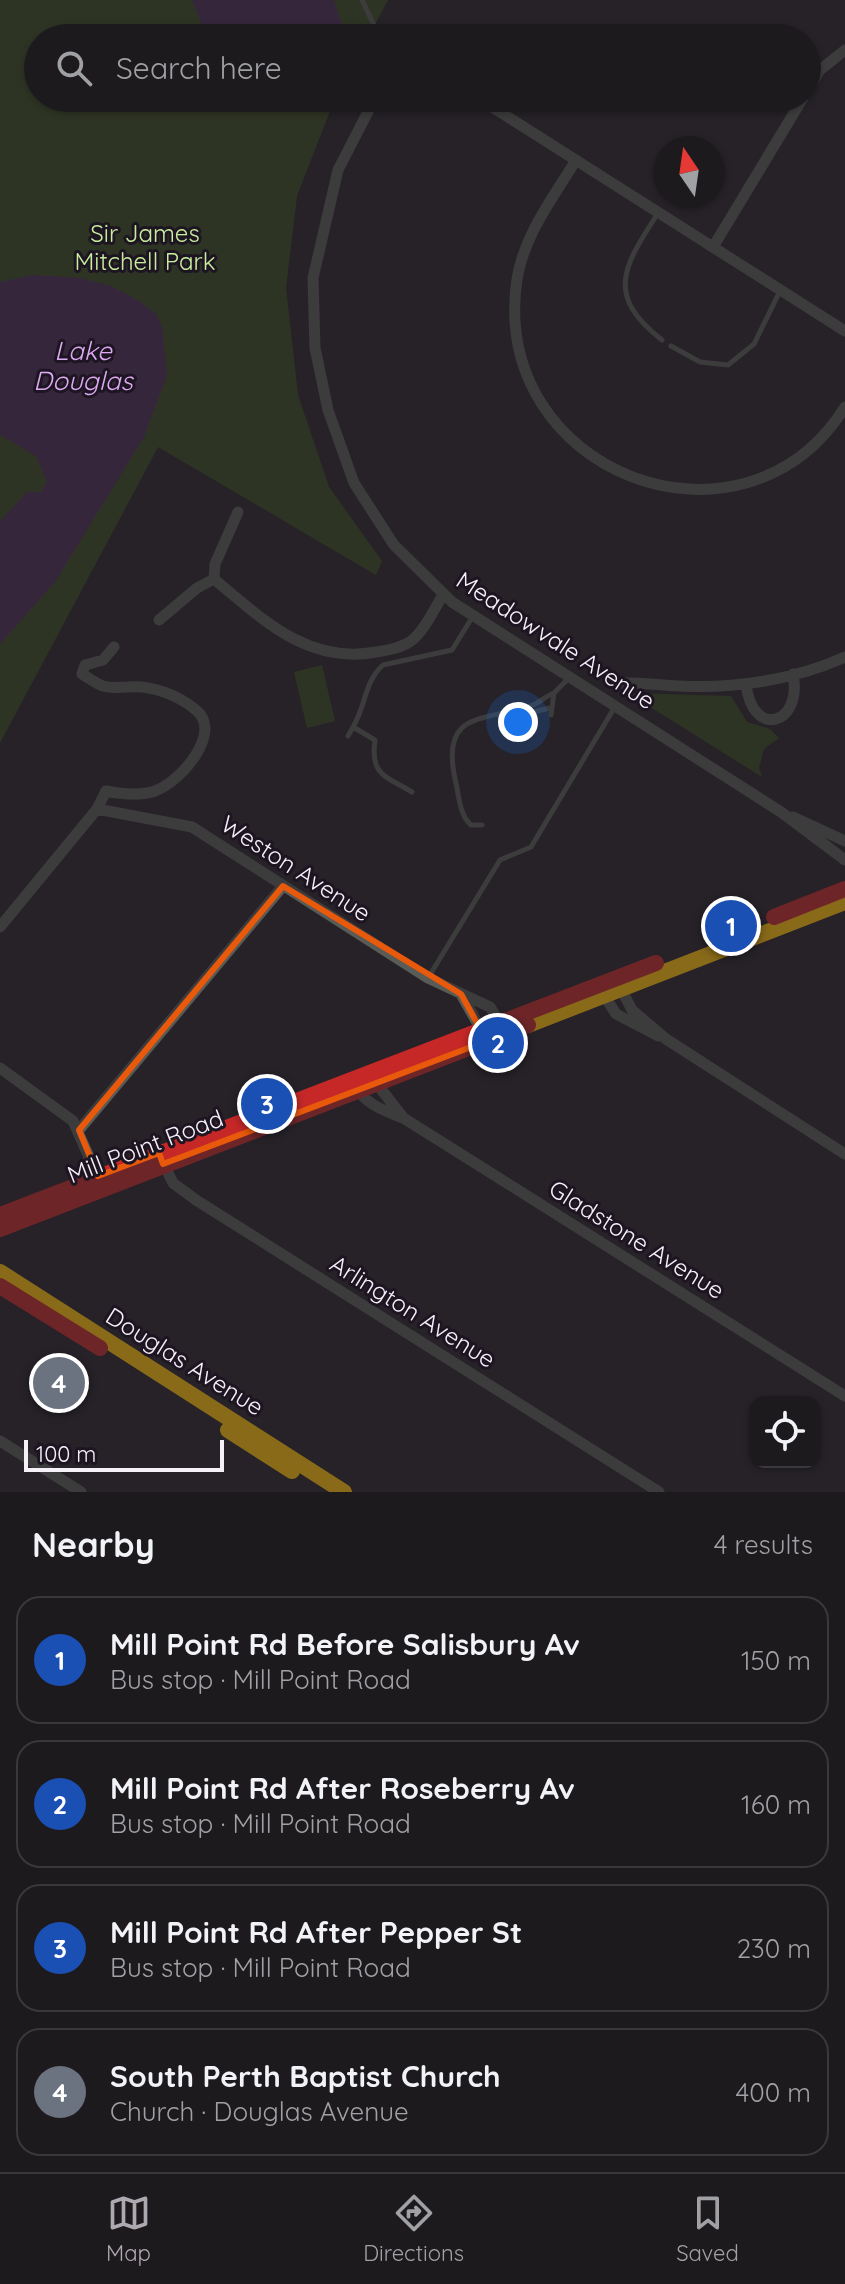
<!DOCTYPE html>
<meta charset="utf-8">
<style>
body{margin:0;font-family:Quicksand,sans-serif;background:#252327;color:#f1f3f6}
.controls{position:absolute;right:24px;bottom:24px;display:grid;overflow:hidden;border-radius:16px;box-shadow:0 2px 6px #0004}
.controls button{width:72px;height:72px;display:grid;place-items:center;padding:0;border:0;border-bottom:2px solid #3b383c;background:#1d1a1e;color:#f1f3f6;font:40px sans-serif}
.compass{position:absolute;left:653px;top:136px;width:72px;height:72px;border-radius:50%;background:#1d1a1e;box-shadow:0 2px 6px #0004;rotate:347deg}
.scale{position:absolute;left:24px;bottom:20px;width:200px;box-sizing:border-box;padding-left:8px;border:4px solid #f6f0f9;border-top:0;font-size:22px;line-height:28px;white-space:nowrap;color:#f6f0f9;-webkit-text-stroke:6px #1e1522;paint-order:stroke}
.you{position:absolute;left:518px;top:722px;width:28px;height:28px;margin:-20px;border:6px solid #fff;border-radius:50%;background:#1a73e8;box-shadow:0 0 0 12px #1a73e833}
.badge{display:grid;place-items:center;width:52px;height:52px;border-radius:50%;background:#aea8b0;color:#fff;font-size:26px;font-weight:700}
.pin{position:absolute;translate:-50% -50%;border:4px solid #fff;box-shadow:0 2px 8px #0006}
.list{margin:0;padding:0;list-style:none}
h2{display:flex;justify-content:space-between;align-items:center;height:104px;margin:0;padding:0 32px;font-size:34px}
h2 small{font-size:26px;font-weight:400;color:#a0a1a4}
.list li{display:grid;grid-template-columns:52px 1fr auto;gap:24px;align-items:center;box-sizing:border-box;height:128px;margin:0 16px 16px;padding:0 16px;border:2px solid #3b383c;border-radius:24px}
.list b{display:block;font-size:30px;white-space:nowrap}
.list p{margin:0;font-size:26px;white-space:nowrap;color:#a0a1a4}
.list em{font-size:26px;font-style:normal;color:#a0a1a4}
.icon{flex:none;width:44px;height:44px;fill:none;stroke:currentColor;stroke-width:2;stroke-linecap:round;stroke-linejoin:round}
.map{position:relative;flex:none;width:845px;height:1492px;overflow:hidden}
.search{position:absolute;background:#1d1a1e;box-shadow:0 2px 6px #0004;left:24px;right:24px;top:24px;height:88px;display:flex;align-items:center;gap:20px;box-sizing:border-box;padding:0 28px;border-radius:44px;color:#a0a1a4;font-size:30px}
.sheet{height:680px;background:#1d1a1e}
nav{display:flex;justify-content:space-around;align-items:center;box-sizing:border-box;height:112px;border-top:2px solid #3b383c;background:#1d1a1e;font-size:22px;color:#a0a1a4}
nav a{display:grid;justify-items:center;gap:4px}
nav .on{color:#aea8b0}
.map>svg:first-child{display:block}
.park{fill:#384a1f}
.water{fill:#492b55}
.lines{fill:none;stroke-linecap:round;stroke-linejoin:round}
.lane{stroke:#585b56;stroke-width:5}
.street{stroke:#585b56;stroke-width:11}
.slow{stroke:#ffc107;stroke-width:16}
.jam{stroke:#c62828;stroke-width:16}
.marked{fill:none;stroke:#e8590c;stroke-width:6;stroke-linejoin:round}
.labels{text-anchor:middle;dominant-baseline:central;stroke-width:6;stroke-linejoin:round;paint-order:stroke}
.park-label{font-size:24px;fill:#c8ee9c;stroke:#1e1522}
.street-label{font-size:24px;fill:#f6f0f9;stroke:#1e1522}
.water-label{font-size:26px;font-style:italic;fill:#dca9f2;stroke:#1e1522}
</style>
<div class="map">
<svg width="845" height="1492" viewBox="0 0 845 1492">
<rect width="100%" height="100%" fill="#272228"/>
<path class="park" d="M 0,0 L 388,0 L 368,38 L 38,38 L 38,98 L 335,98 L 297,196 L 286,288 L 298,395 L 329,487 L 382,561 L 376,575 L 158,447 L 0,743 Z
M 322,665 L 335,721 L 307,728 L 294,672 Z
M 628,693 L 731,696 L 747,722 L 770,729 L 779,738 L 764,749 L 759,768 L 762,777 Z"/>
<path class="water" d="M 192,0 L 334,0 L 344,32 L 338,38 L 207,38 Z
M 33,275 L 80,278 L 111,286 L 141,302 L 157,315 L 162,327 L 167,375 L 144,437 L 55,582 L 0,644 L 0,521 L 27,492 L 41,492 L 47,482 L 36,456 L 0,435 L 0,282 Z"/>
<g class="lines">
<path class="lane" d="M 362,0 L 380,38
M 658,213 C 624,266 604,295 662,340
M 671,346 L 700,362 L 728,365 L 754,344 L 780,291
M 529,713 L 550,708
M 551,715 L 554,693 L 568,679
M 348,736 L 353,727
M 412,792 C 385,776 370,775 375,740 L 353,727 C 366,706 364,682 383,665 L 452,650 L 473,616
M 482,825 L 471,825 C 459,815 459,794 455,779 C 440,709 486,722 533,705 C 540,702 546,696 554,693
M 428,978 L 500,860 L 531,847 L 616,705"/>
<path class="street" d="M 807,92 L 820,70 L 845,50
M 375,98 L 338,170 L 313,278 L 315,348 L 328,410 L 354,483 L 394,545 L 452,602 L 781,812 L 845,860
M 478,98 L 845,331
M 576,160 C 553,198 524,235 517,279 C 488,474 744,569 845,407
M 713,247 L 803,98
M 214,579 C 262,619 308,665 376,652 C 388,650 401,648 411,641 C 425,630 434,609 443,595
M 214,579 L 215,564 L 238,512
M 159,620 L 197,588 L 214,579
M 616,683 C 637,682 657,685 679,686 C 734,689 794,680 845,657
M 746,684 C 752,739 803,726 793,674
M 97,809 L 192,827 L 428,978 L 490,1007 L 504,1029
M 793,817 L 845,841
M 0,927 L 97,809 L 106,791 C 121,794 140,796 155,791 C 179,783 224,733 196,710 C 178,695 152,685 128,687 C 119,687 112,689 103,686 C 96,684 89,678 82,674 L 85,665 L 103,660 L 114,647
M 619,985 L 632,1010 L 666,1039 L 845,1154
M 602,992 L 616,1014 L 658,1036
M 461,994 L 484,1035
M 0,1068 L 73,1121 L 101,1184
M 373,1079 L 402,1116
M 354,1085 C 366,1105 385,1111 405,1119 L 845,1396
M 79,1130 L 283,886
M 162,1161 L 173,1183 L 196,1200 L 659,1492
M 0,1441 L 81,1492"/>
<path class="slow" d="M 528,1025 L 845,902
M 0,1272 L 344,1492
M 228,1430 L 292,1471"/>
<path class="jam" d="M 774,917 L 845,889
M 0,1215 L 656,963
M 0,1229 L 528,1025
M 0,1286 L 100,1348"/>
</g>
<path d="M0 0H845V1492H0ZM 283,886 L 461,994 L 487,1041 L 163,1164 L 159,1153 L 98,1176 L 79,1130 Z" fill="#272228" fill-opacity=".55" fill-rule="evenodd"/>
<path class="marked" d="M 283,886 L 461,994 L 487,1041 L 163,1164 L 159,1153 L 98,1176 L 79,1130 Z"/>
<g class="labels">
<g class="park-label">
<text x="145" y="233">Sir James<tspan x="145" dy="28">Mitchell Park</tspan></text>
</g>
<g class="street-label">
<text transform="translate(556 640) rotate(33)">Meadowvale Avenue</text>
<text transform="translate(296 868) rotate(33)">Weston Avenue</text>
<text transform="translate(145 1146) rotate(-21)">Mill Point Road</text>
<text transform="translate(637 1239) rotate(32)">Gladstone Avenue</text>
<text transform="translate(413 1311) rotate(32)">Arlington Avenue</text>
<text transform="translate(185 1361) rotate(32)">Douglas Avenue</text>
</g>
<g class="water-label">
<text x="83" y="350">Lake<tspan x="83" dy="30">Douglas</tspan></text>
</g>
</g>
</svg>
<div class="controls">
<button><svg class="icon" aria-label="locate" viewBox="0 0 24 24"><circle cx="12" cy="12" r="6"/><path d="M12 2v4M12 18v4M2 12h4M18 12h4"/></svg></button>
</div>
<svg class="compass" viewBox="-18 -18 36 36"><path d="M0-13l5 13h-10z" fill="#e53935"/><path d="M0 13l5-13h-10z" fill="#a0a1a4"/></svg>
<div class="scale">100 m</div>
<div class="you"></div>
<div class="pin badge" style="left:731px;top:926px;background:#1a4fb4">1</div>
<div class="pin badge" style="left:498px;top:1043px;background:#1a4fb4">2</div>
<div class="pin badge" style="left:267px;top:1104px;background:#1a4fb4">3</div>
<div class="pin badge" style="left:59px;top:1383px;background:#6b7280">4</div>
<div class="search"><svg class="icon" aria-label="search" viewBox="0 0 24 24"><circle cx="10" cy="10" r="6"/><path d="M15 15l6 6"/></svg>Search here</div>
</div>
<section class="sheet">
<h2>Nearby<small>4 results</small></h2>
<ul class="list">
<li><span class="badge" style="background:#1a4fb4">1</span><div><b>Mill Point Rd Before Salisbury Av</b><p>Bus stop · Mill Point Road</p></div><em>150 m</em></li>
<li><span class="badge" style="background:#1a4fb4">2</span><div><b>Mill Point Rd After Roseberry Av</b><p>Bus stop · Mill Point Road</p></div><em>160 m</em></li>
<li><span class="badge" style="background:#1a4fb4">3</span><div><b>Mill Point Rd After Pepper St</b><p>Bus stop · Mill Point Road</p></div><em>230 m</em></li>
<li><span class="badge" style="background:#6b7280">4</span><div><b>South Perth Baptist Church</b><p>Church · Douglas Avenue</p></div><em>400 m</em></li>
</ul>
</section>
<nav>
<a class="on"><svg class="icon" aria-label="map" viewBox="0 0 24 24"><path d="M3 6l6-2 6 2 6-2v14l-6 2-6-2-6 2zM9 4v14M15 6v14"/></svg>Map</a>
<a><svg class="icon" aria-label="directions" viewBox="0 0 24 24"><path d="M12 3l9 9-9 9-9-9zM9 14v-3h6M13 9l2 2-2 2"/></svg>Directions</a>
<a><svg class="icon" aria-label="saved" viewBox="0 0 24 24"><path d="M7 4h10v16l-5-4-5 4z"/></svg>Saved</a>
</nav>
